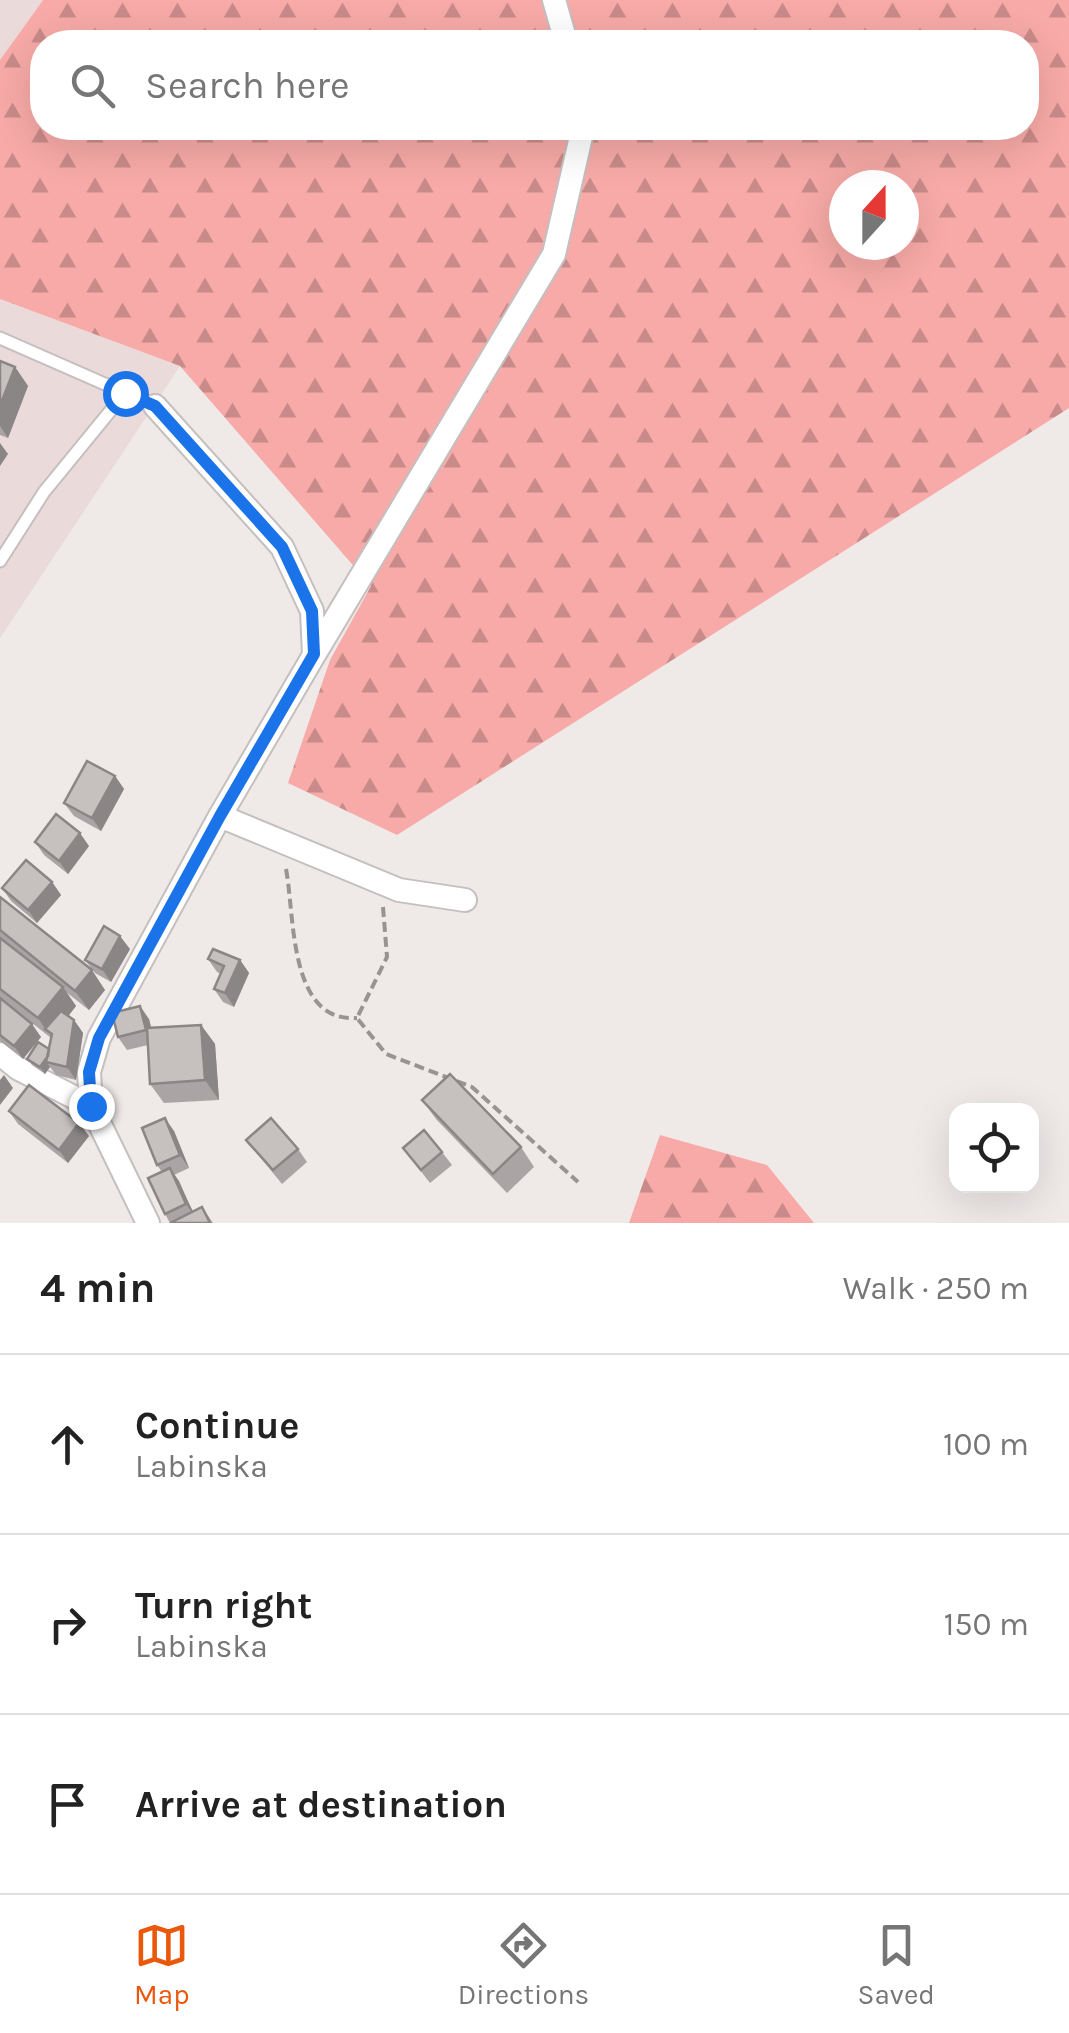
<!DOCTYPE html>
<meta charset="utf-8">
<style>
body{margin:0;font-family:Karla,sans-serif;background:#f2f2f2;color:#222}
.controls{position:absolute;right:30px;bottom:30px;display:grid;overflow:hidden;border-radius:20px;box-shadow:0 10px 40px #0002}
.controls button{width:90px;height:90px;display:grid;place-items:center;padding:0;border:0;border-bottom:2px solid #e0e0e0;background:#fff;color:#222;font:50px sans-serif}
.compass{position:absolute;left:829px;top:170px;width:90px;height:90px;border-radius:50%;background:#fff;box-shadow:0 10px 40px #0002;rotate:21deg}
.stop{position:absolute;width:30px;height:30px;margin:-22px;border:8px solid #1a73e8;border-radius:50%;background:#fff}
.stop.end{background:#1a73e8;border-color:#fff;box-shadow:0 2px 10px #0008}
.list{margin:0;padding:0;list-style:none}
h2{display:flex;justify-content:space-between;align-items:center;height:130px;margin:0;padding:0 40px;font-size:42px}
h2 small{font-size:32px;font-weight:400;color:#767676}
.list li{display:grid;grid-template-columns:65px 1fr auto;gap:30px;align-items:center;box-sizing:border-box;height:180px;padding:0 40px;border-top:2px solid #e0e0e0}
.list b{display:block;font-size:38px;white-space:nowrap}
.list p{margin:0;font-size:32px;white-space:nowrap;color:#767676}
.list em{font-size:32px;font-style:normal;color:#767676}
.icon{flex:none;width:55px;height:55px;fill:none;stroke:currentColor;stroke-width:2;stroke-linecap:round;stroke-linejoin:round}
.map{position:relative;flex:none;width:1069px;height:1223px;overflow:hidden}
.search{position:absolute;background:#fff;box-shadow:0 10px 40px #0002;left:30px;right:30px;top:30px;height:110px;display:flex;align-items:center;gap:25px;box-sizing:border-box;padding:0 35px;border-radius:40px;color:#767676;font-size:38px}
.sheet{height:670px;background:#fff}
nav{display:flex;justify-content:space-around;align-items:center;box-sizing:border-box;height:140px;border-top:2px solid #e0e0e0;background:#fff;font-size:28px;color:#767676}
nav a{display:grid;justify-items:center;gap:5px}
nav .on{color:#ea580c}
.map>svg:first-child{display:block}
.built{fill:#eadbda}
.forest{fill:url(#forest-firs);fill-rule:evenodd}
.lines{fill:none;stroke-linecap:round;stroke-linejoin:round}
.lane-casing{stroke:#c5bfbf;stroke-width:15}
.street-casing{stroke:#c5bfbf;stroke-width:26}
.path{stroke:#989493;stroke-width:4;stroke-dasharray:10 5;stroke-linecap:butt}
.lane{stroke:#fff;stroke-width:11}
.street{stroke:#fff;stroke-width:22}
.wall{fill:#aaa5a4}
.shaded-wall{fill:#8b8686}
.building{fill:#c6c0bf;stroke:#8b8686;stroke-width:2.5}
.route{stroke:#1a73e8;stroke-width:12}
</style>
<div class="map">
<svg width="1069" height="1223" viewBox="0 0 1069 1223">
<defs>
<pattern id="forest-firs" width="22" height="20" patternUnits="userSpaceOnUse" patternTransform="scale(2.5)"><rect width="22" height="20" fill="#f7aaa7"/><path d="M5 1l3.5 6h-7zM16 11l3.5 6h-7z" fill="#c98b89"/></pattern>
</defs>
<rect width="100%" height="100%" fill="#efe9e8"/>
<path class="built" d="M 0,0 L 43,0 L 0,60 Z
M 0,299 L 180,366 L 0,638 Z"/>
<path class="forest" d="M 43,0 L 1069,0 L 1069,408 L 397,835 L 288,783 L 330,660 L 371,586 L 180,366 L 0,299 L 0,60 ZM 42,42 L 1026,42 L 1026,128 L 42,128 ZM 844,185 L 904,185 L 904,245 L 844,245 Z
M 660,1135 L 767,1165 L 814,1223 L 629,1223 Z"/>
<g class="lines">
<defs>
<path id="lane" d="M 0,338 L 155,406
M 0,561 L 44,492 L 125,393"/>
<path id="street" d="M 554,0 L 566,42
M 314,655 L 554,254 L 583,128
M 220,816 L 399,890 L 465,900
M 0,1054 L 19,1069 L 91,1106
M 148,1223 L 91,1106 L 89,1072 L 99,1038 L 220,816 L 314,655 L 312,611 L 282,547 L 155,406"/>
</defs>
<use href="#lane" class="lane-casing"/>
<use href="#street" class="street-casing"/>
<path class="path" d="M 286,869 C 295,915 288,1023 357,1018
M 383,907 L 387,957 L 357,1018 L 386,1054 L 472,1087 L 578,1182"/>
<use href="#lane" class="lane"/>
<use href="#street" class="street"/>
</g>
<path class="wall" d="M 0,361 L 15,367 L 28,386 L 8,438 L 0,435 Z
M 115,776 L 124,789 L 101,831 L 74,816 L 64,803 Z
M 35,842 L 89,846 L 68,874 L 44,855 Z
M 52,882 L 61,895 L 37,923 L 11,901 L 2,888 Z
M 0,897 L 105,990 L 89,1010 L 66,992 L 76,1006 L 68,1016 L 74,1020 L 83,1033 L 76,1080 L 56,1075 L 50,1067 L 45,1074 L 32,1065 L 27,1059 L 49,1049 L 51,1038 L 3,1000 L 41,1037 L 23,1059 L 0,1041 Z
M 130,949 L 111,982 L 95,973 L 85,960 Z
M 208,959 L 240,960 L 249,973 L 234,1007 L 223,1002 L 214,989 L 221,974 L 217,972 Z
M 149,1019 L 151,1028 L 201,1025 L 215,1044 L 219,1100 L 164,1103 L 150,1084 L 148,1045 L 127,1050 L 118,1037 Z
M 422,1100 L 521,1147 L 534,1167 L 507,1193 L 436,1119 Z
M 9,1111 L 89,1136 L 68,1163 L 18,1124 Z
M 174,1131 L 189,1168 L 174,1175 L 193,1211 L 202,1207 L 213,1223 L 170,1223 L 165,1214 L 162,1172 L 157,1165 Z
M 246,1140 L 298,1149 L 307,1162 L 282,1184 Z
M 403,1148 L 442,1152 L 452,1165 L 430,1183 Z"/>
<path class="shaded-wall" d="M 15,367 L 28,386 L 8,438 L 0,426 L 0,406 Z
M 0,443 L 8,454 L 0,466 Z
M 115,776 L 124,789 L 101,831 L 92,818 Z
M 80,833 L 89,846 L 68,874 L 59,861 Z
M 52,882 L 61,895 L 37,923 L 28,910 Z
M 120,936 L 130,949 L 111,982 L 102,969 Z
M 240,960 L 249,973 L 234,1007 L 225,993 Z
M 92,970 L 105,990 L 89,1010 L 75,991 Z
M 63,987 L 76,1006 L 53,1036 L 46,1030 L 38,1018 Z
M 140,1006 L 149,1019 L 155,1043 L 146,1030 Z
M 74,1020 L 83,1033 L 76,1080 L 67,1067 Z
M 32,1024 L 41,1037 L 23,1059 L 14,1046 Z
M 201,1025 L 215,1044 L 219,1100 L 205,1080 Z
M 51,1051 L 46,1062 L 50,1067 L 45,1074 L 40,1067 Z
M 4,1075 L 13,1088 L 0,1105 L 0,1080 Z
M 165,1118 L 174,1131 L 189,1168 L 180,1155 Z
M 79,1123 L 89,1136 L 68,1163 L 59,1150 Z
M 170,1168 L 179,1181 L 195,1217 L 186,1204 Z"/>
<path class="building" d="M 0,361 L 15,367 L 0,406 Z
M 87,761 L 115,776 L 92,818 L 64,803 Z
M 56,814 L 80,833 L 59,861 L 35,842 Z
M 26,860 L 52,882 L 28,910 L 2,888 Z
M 0,897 L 92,970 L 75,991 L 0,930 Z
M 104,926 L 120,936 L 102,969 L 85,960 Z
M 0,938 L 63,987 L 38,1018 L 0,989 Z
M 213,949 L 240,960 L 225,993 L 214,989 L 224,966 L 208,959 Z
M 0,998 L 32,1024 L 14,1046 L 0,1035 Z
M 140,1006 L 146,1030 L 118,1037 L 112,1013 Z
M 61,1011 L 74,1020 L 67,1067 L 46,1062 L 52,1034 L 45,1029 Z
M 201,1025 L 205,1080 L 150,1084 L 147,1028 Z
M 38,1042 L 49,1049 L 48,1056 L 40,1067 L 27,1059 Z
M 450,1074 L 521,1147 L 493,1174 L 422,1100 Z
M 29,1085 L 79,1123 L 59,1150 L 9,1111 Z
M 165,1118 L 180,1155 L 157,1165 L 142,1128 Z
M 271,1118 L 298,1149 L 273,1170 L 246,1140 Z
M 424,1130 L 442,1152 L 421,1170 L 403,1148 Z
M 170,1168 L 186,1204 L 165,1214 L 148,1178 Z
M 202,1207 L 210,1223 L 170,1223 Z"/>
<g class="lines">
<path class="route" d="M 91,1106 L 89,1072 L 99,1038 L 220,816 L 314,654 L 312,611 L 282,547 L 155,406 L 125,393"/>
</g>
</svg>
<div class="controls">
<button><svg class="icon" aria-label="locate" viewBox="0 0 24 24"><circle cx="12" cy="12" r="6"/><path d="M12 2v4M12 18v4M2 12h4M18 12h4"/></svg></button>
</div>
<svg class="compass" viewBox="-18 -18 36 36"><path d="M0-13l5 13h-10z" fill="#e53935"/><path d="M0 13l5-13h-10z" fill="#767676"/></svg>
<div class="stop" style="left:125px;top:393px"></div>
<div class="stop end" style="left:91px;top:1106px"></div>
<div class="search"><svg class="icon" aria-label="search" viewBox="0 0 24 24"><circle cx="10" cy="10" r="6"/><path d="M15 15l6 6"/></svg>Search here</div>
</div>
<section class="sheet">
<h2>4 min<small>Walk · 250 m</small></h2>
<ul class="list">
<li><svg class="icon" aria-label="ahead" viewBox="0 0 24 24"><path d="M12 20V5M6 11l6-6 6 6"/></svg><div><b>Continue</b><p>Labinska</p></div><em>100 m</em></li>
<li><svg class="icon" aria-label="right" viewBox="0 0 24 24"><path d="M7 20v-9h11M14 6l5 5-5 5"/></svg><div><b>Turn right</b><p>Labinska</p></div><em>150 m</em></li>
<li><svg class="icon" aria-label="arrive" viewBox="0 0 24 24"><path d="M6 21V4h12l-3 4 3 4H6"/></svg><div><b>Arrive at destination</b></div></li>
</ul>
</section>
<nav>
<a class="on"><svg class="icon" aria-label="map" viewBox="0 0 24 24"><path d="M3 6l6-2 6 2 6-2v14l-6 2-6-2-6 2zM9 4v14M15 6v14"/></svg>Map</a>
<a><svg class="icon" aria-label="directions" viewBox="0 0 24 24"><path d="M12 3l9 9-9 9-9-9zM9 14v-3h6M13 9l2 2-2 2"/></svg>Directions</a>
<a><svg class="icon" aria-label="saved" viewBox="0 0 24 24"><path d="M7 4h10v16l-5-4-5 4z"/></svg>Saved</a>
</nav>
